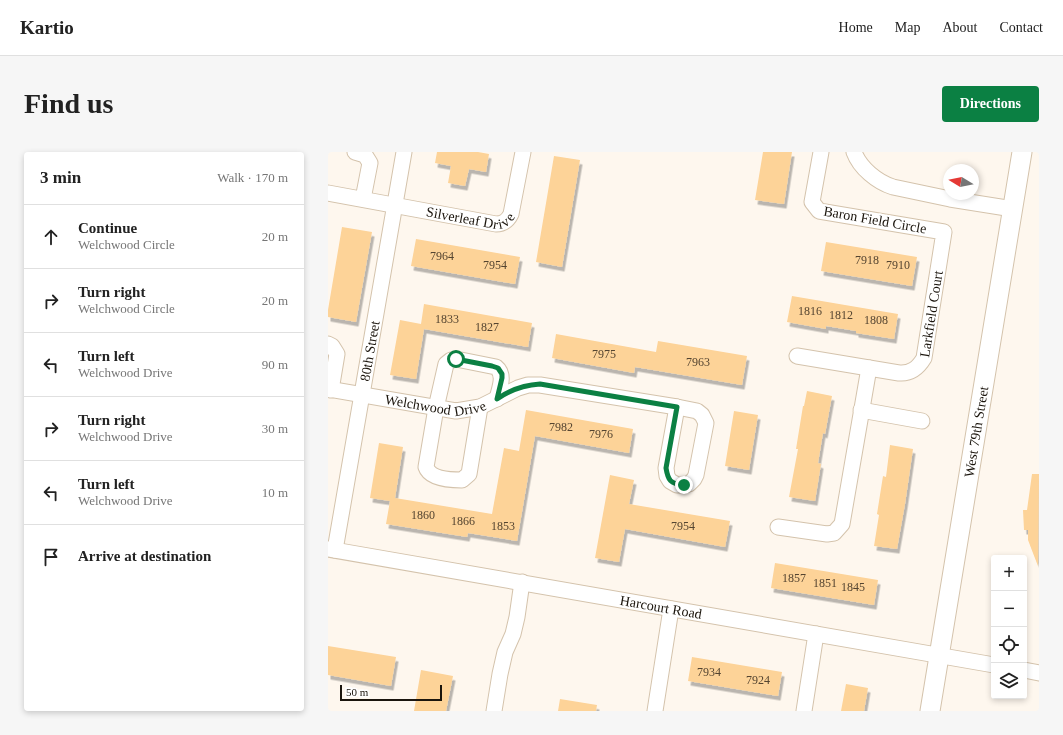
<!DOCTYPE html>
<meta charset="utf-8">
<style>
body{margin:0;font-family:"Times New Roman",serif;background:#f6f6f6;color:#222}
.controls{position:absolute;right:12px;bottom:12px;display:grid;overflow:hidden;border-radius:4px;box-shadow:0 2px 6px #0003}
.controls button{width:36px;height:36px;display:grid;place-items:center;padding:0;border:0;border-bottom:1px solid #e0e0e0;background:#fff;color:#222;font:20px sans-serif}
.compass{position:absolute;left:615px;top:12px;width:36px;height:36px;border-radius:50%;background:#fff;box-shadow:0 2px 6px #0003;rotate:280deg}
.scale{position:absolute;left:12px;bottom:10px;width:102px;box-sizing:border-box;padding-left:4px;border:2px solid #1b150d;border-top:0;font-size:11px;line-height:14px;white-space:nowrap;color:#1b150d;-webkit-text-stroke:3px #fff;paint-order:stroke}
.stop{position:absolute;width:12px;height:12px;margin:-9px;border:3px solid #0b8043;border-radius:50%;background:#fff}
.stop.end{background:#0b8043;border-color:#fff;box-shadow:0 1px 4px #0008}
.list{margin:0;padding:0;list-style:none}
h2{display:flex;justify-content:space-between;align-items:center;height:52px;margin:0;padding:0 16px;font-size:17px}
h2 small{font-size:13px;font-weight:400;color:#767676}
.list li{display:grid;grid-template-columns:26px 1fr auto;gap:12px;align-items:center;box-sizing:border-box;height:64px;padding:0 16px;border-top:1px solid #e0e0e0}
.list b{display:block;font-size:15px;white-space:nowrap}
.list p{margin:0;font-size:13px;white-space:nowrap;color:#767676}
.list em{font-size:13px;font-style:normal;color:#767676}
.icon{flex:none;width:22px;height:22px;fill:none;stroke:currentColor;stroke-width:2;stroke-linecap:round;stroke-linejoin:round}
.map{position:relative;flex:none;width:711px;height:559px;overflow:hidden;border-radius:4px}
header{display:flex;align-items:center;gap:24px;box-sizing:border-box;height:56px;padding:0 20px;background:#fff;border-bottom:1px solid #e0e0e0}
header strong{font-size:19px}
nav{display:flex;gap:22px;margin-inline-start:auto;font-size:14px}
.intro{display:flex;align-items:center;justify-content:space-between;box-sizing:border-box;height:96px;padding:0 24px}
h1{margin:0;font-size:28px}
.button{padding:10px 18px;border-radius:4px;background:#0b8043;color:#fff;font-size:14px;font-weight:700}
main{display:flex;gap:24px;padding:0 24px}
aside{flex:1;background:#fff;border-radius:4px;box-shadow:0 2px 6px #0003}
.map>svg:first-child{display:block}
.building{fill:#fdd398;filter:url(#shadow)}
.lines{fill:none;stroke-linecap:round;stroke-linejoin:round}
.minor-casing{stroke:#d4c3ac;stroke-width:17}
.major-casing{stroke:#d4c3ac;stroke-width:21}
.minor{stroke:#fff;stroke-width:15}
.major{stroke:#fff;stroke-width:19}
.route{stroke:#0b8043;stroke-width:5}
.labels{text-anchor:middle;dominant-baseline:central;stroke-width:4;stroke-linejoin:round;paint-order:stroke}
.number-label{font-size:12px;fill:#544430}
.street-label{font-size:14px;fill:#1b150d;stroke:#fff}
</style>
<header>
<strong>Kartio</strong>
<nav><a>Home</a><a>Map</a><a>About</a><a>Contact</a></nav>
</header>
<div class="intro"><h1>Find us</h1><a class="button">Directions</a></div>
<main>
<aside>
<h2>3 min<small>Walk · 170 m</small></h2>
<ul class="list">
<li><svg class="icon" aria-label="ahead" viewBox="0 0 24 24"><path d="M12 20V5M6 11l6-6 6 6"/></svg><div><b>Continue</b><p>Welchwood Circle</p></div><em>20 m</em></li>
<li><svg class="icon" aria-label="right" viewBox="0 0 24 24"><path d="M7 20v-9h11M14 6l5 5-5 5"/></svg><div><b>Turn right</b><p>Welchwood Circle</p></div><em>20 m</em></li>
<li><svg class="icon" aria-label="left" viewBox="0 0 24 24"><path d="M17 20v-9H6M10 6l-5 5 5 5"/></svg><div><b>Turn left</b><p>Welchwood Drive</p></div><em>90 m</em></li>
<li><svg class="icon" aria-label="right" viewBox="0 0 24 24"><path d="M7 20v-9h11M14 6l5 5-5 5"/></svg><div><b>Turn right</b><p>Welchwood Drive</p></div><em>30 m</em></li>
<li><svg class="icon" aria-label="left" viewBox="0 0 24 24"><path d="M17 20v-9H6M10 6l-5 5 5 5"/></svg><div><b>Turn left</b><p>Welchwood Drive</p></div><em>10 m</em></li>
<li><svg class="icon" aria-label="arrive" viewBox="0 0 24 24"><path d="M6 21V4h12l-3 4 3 4H6"/></svg><div><b>Arrive at destination</b></div></li>
</ul>
</aside>
<div class="map">
<svg width="711" height="559" viewBox="0 0 711 559">
<defs>
<filter id="shadow"><feDropShadow dx="2.5" dy="4.5" stdDeviation="0" flood-color="#0004"/></filter>
</defs>
<rect width="100%" height="100%" fill="#fef7ee"/>
<path class="building" d="M 109,0 L 150,0 L 161,2 L 158,20 L 141,17 L 137,34 L 120,31 L 123,14 L 107,11 Z
M 435,0 L 464,0 L 456,52 L 427,48 Z
M 226,4 L 252,8 L 234,115 L 208,110 Z
M 14,75 L 44,80 L 28,170 L 0,165 L 0,158 Z
M 88,87 L 192,105 L 187,132 L 83,114 Z
M 498,90 L 589,105 L 584,134 L 493,119 Z
M 464,144 L 570,162 L 566,187 L 528,181 L 528,179 L 498,174 L 498,177 L 459,170 Z
M 96,152 L 204,171 L 200,195 L 96,177 L 88,227 L 62,223 L 72,168 L 93,172 Z
M 228,182 L 328,200 L 330,189 L 419,204 L 414,233 L 307,215 L 306,221 L 224,206 Z
M 479,239 L 504,244 L 497,282 L 495,281 L 490,311 L 493,312 L 487,349 L 461,345 L 470,297 L 468,297 L 475,254 L 476,254 Z
M 198,258 L 305,277 L 301,301 L 207,284 L 189,389 L 140,381 L 139,385 L 58,372 L 62,349 L 42,346 L 51,291 L 75,295 L 67,346 L 164,362 L 176,296 L 191,299 Z
M 406,259 L 430,263 L 421,318 L 397,314 Z
M 562,293 L 585,297 L 577,352 L 569,397 L 546,394 L 551,363 L 549,362 L 555,324 L 558,325 Z
M 704,322 L 711,322 L 710,414 L 700,388 L 700,378 L 696,378 L 695,358 L 699,358 Z
M 282,323 L 306,328 L 301,352 L 402,369 L 397,395 L 297,377 L 291,410 L 267,406 Z
M 447,411 L 550,428 L 546,453 L 443,436 Z
M 0,494 L 68,505 L 63,534 L 0,523 Z
M 364,505 L 454,520 L 450,544 L 360,529 Z
M 93,518 L 125,524 L 118,559 L 86,559 Z
M 518,532 L 540,536 L 536,559 L 513,559 Z
M 232,547 L 269,553 L 268,559 L 230,559 Z"/>
<g class="lines">
<defs>
<g id="minor">
<path d="M 27,0 L 37,3 L 42,11 L 35,47"/>
<path d="M 526,0 C 532,16 549,30 565,35 L 622,47 L 685,57"/>
<path id="s1" d="M 0,41 L 168,72 C 176,72 180,68 183,62 L 195,0"/>
<path d="M 0,192 L 4,194 L 9,202 L 3,238"/>
<path id="s2" d="M 469,204 L 571,221 C 583,222 590,216 596,206 L 616,80 L 491,59 L 484,50 L 493,0"/>
<path id="s3" d="M 0,237 L 128,259 L 152,255 L 190,236 L 200,233 L 212,233 L 349,255"/>
<path d="M 152,255 L 141,322 L 134,328 C 123,328 102,327 98,315 L 108,256 L 118,212 L 123,208 L 128,207 L 168,215 C 178,223 171,237 169,247"/>
<path d="M 349,255 L 369,259 L 374,263 L 378,271 L 368,323 L 366,327 L 361,332 L 356,333 L 349,333 L 342,329 L 339,324 L 338,316 Z"/>
<path d="M 533,258 L 594,269"/>
<path d="M 450,375 L 499,382 L 506,381 L 514,372 L 541,216"/>
<path id="s4" d="M 0,397 L 666,513"/>
<path id="s5" d="M 7,398 L 76,0"/>
<path d="M 696,518 L 711,521"/>
<path d="M 166,559 L 172,522 L 177,500 L 185,482 L 189,465 L 194,430"/>
<path d="M 327,559 L 343,457"/>
<path d="M 476,559 L 488,482"/>
</g>
<g id="major">
<path id="s6" d="M 602,559 L 694,0"/>
</g>
</defs>
<use href="#minor" class="minor-casing"/>
<use href="#major" class="major-casing"/>
<use href="#minor" class="minor"/>
<use href="#major" class="major"/>
</g>
<g class="lines">
<path class="route" d="M 128,207 L 164,214 L 170,216 L 174,222 L 174,226 L 169,247 C 182,238 196,233 212,232 L 349,255 L 338,316 C 340,328 342,332 356,333"/>
</g>
<g class="labels">
<g class="number-label">
<text x="114" y="104">7964</text>
<text x="539" y="108">7918</text>
<text x="167" y="113">7954</text>
<text x="570" y="113">7910</text>
<text x="482" y="159">1816</text>
<text x="513" y="163">1812</text>
<text x="119" y="167">1833</text>
<text x="548" y="168">1808</text>
<text x="159" y="175">1827</text>
<text x="276" y="202">7975</text>
<text x="370" y="210">7963</text>
<text x="233" y="275">7982</text>
<text x="273" y="282">7976</text>
<text x="95" y="363">1860</text>
<text x="135" y="369">1866</text>
<text x="175" y="374">1853</text>
<text x="355" y="374">7954</text>
<text x="466" y="426">1857</text>
<text x="497" y="431">1851</text>
<text x="525" y="435">1845</text>
<text x="381" y="520">7934</text>
<text x="430" y="528">7924</text>
</g>
<g class="street-label">
<text stroke="none"><textPath href="#s1" startOffset="145">Silverleaf Drive</textPath></text>
<text transform="translate(547 68) rotate(10)">Baron Field Circle</text>
<text stroke="none"><textPath href="#s2" startOffset="179">Larkfield Court</textPath></text>
<text stroke="none"><textPath href="#s5" startOffset="202">80th Street</textPath></text>
<text stroke="none"><textPath href="#s3" startOffset="109">Welchwood Drive</textPath></text>
<text stroke="none"><textPath href="#s6" startOffset="283">West 79th Street</textPath></text>
<text stroke="none"><textPath href="#s4" startOffset="338">Harcourt Road</textPath></text>
</g>
</g>
</svg>
<div class="controls">
<button>+</button>
<button>−</button>
<button><svg class="icon" aria-label="locate" viewBox="0 0 24 24"><circle cx="12" cy="12" r="6"/><path d="M12 2v4M12 18v4M2 12h4M18 12h4"/></svg></button>
<button><svg class="icon" aria-label="layers" viewBox="0 0 24 24"><path d="M12 4l9 5-9 5-9-5zM3 14l9 5 9-5"/></svg></button>
</div>
<svg class="compass" viewBox="-18 -18 36 36"><path d="M0-13l5 13h-10z" fill="#e53935"/><path d="M0 13l5-13h-10z" fill="#767676"/></svg>
<div class="scale">50 m</div>
<div class="stop" style="left:128px;top:207px"></div>
<div class="stop end" style="left:356px;top:333px"></div>
</div>
</main>
